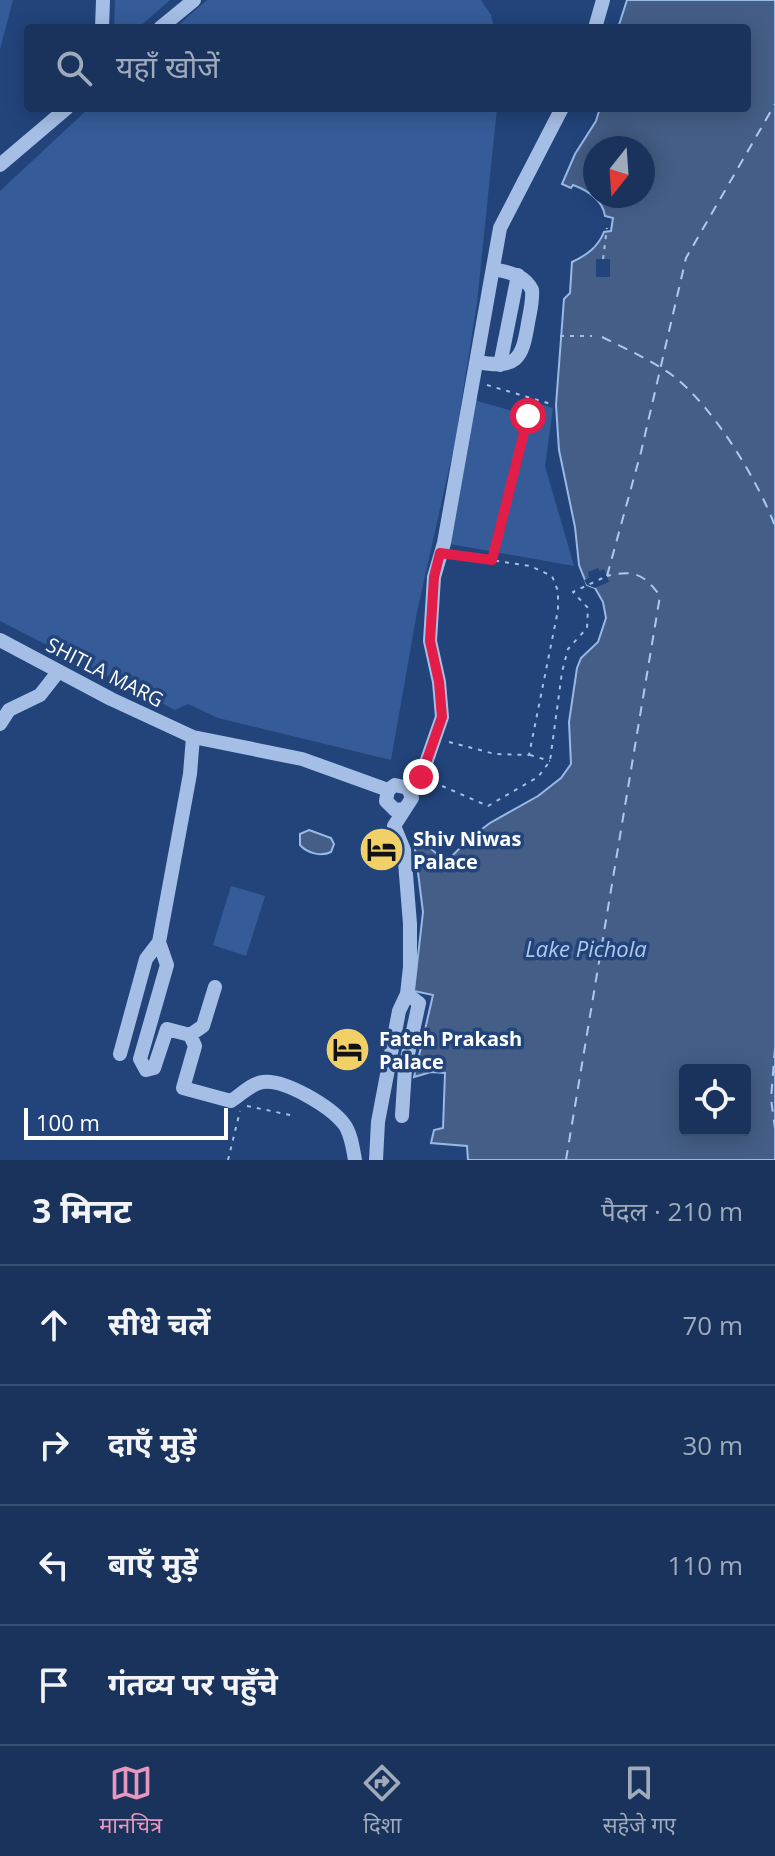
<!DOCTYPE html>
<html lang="hi">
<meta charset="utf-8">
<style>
body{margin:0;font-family:"Open Sans","Noto Sans Devanagari",sans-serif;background:#233b62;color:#f1f3f6}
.controls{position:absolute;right:24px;bottom:24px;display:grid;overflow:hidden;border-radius:8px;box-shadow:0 4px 20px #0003}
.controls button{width:72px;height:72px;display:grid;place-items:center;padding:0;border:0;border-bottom:2px solid #384e72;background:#1a335c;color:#f1f3f6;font:40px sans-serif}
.compass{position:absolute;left:583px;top:136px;width:72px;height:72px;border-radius:50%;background:#1a335c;box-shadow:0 4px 20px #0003;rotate:197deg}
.scale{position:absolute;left:24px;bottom:20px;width:204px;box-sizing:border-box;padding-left:8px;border:4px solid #fff;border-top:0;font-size:22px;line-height:28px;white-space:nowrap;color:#fff;-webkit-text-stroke:6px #22447b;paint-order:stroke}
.stop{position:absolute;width:24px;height:24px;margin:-18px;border:6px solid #e11d48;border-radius:50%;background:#fff}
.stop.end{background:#e11d48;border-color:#fff;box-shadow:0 2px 8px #0008}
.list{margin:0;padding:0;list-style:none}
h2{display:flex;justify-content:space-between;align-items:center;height:104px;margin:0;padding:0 32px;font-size:34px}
h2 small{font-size:26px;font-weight:400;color:#9faabb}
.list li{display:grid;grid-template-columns:52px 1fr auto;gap:24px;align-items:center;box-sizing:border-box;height:120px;padding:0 32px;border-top:2px solid #384e72}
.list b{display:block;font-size:30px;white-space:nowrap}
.list em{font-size:26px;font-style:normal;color:#9faabb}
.icon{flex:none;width:44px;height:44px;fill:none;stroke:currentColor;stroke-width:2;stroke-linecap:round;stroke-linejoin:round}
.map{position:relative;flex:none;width:775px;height:1160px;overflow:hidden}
.search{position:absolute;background:#1a335c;box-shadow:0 4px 20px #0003;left:24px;right:24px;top:24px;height:88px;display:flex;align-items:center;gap:20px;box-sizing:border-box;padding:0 28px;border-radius:8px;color:#9faabb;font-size:30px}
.sheet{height:584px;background:#1a335c}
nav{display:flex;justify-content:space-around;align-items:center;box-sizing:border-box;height:112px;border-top:2px solid #384e72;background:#1a335c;font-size:22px;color:#9faabb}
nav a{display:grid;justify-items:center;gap:4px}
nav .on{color:#e797bd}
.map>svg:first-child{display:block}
.green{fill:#355c99}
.water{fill:#455e87;stroke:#98b8e6;stroke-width:2;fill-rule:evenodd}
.pier{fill:#22447b}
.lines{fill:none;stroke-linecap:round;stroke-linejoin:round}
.ferry{stroke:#b0c8ed;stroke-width:2;stroke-dasharray:10 8;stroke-linecap:butt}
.path{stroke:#a5bee5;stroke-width:2;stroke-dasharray:4 6;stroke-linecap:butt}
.minor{stroke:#a5bee5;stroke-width:14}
.route{stroke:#e11d48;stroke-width:10}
.labels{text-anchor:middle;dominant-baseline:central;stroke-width:7;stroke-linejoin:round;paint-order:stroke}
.street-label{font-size:20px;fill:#fff;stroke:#22447b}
.poi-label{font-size:20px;font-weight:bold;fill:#fff;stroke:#22447b;text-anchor:start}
.water-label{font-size:22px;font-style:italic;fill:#b0c8ed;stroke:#22447b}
</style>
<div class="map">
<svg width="775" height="1160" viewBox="0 0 775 1160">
<rect width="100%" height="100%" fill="#22447b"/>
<path class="green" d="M 0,0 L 13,0 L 0,49 Z
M 115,0 L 170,0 L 138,28 L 114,28 Z
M 207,0 L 481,0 L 491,15 L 494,28 L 175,28 Z
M 89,108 L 497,108 L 477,303 L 455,442 L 417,612 L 391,760 L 218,718 L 188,704 L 175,710 L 0,621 L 0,191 Z
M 470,399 L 530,416 L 534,402 L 553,408 L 545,466 L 574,566 L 444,543 Z
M 231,886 L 265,896 L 246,956 L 213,945 Z"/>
<path class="water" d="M 627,0 L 775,0 L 775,1160 L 468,1160 L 467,1146 L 431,1143 L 434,1130 L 443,1128 L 445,1073 L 431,1072 L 414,1077 L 433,995 L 414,991 L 423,912 L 413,833 L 446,862 L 470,838 L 490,823 L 538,796 L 561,778 L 571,764 L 569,722 L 577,668 L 581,658 L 598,642 L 606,618 L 603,602 L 595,588 L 587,585 L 579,565 L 575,527 L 559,450 L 556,405 L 564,299 L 570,293 L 572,262 C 587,255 598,247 604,232 L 611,231 L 613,218 L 605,216 C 603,200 587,190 573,185 L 571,188 L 562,184 L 575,154 L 596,121 L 600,108 L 747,108 L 747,28 L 618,28 ZM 595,148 L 643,148 L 643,196 L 595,196 ZM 685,1070 L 745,1070 L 745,1130 L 685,1130 Z
M 309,830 L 331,838 L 334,844 L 331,852 C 321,857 307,853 300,845 L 300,834 Z"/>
<path class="pier" d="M 596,259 L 610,259 L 610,277 L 596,277 Z
M 598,568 L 600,571 L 604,569 L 609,582 L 595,588 L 587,585 L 584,580 L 589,578 L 588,572 Z"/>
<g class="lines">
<path class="ferry" d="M 602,337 C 626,349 651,360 672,375 C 713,406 757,479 775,526
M 607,576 L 641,452 L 686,258 L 775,104
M 775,1048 L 771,1099 L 775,1128
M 566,1160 L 660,596 C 645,575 634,569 607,576"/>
<path class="path" d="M 603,259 L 607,228
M 560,336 L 592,336
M 487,385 L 551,404
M 492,559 L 533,398
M 449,742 L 495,754 L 529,755 L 558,610 L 558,591 L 552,576 L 530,566 L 457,555
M 530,755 L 550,761
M 433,782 L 488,806 L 538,777 L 550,761 L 562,672 L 568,649 L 587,628 L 588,608 L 573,592 L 607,576
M 247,1106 L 295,1116
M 228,1160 L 240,1111"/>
<path class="minor" d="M 102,28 L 103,0
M 160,28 L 194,0
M 595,28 L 603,0
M 0,165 L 67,108
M 477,362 C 517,369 522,360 528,323 C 530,312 533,301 532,290 C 524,274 510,273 494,269
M 500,365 L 518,275
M 0,640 L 111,699 L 193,737
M 0,724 L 9,710 L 40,695 L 58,672
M 408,788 L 421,777 L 442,717 L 439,682 L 430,641 L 434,577 L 444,543 L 500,228 L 562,108
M 190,1035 L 203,1026 L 215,987
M 120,1054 L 146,959 L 159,942
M 402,1116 L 405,1068 L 419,1003 L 407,994
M 355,1160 C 353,1149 351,1133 344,1124 C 331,1107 285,1079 263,1082 C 250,1084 241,1095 231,1101 L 183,1088 L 195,1046 L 190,1035 L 167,1029 L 154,1068 L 146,1070 L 140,1059 L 167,965 L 159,942 L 190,774 L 193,737 L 302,759 L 388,790
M 376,1160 L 378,1122 L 399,1011 L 407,994 L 410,967 L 410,924 L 404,850 L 394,826 L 412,798 L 408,788 L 395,785 L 388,790 L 386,801 L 395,810 L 404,809"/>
</g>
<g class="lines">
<path class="route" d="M 421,777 L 442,717 L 439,682 L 430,641 L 434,577 L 440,553 L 492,560 L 528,416"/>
</g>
<defs>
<symbol id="hotel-disc" viewBox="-11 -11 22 22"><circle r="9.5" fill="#f1d167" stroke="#22447b"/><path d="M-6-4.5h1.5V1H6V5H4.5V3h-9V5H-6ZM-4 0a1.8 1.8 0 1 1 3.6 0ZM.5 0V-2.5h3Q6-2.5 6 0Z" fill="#111"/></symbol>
</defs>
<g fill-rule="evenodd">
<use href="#hotel-disc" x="356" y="824" width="51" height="51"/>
<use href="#hotel-disc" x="322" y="1024" width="51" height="51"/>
</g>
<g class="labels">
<g class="street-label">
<text transform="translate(105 672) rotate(27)">SHITLA MARG</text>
</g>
<g class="poi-label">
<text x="413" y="838">Shiv Niwas<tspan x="413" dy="23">Palace</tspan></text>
<text x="379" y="1038">Fateh Prakash<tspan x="379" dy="23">Palace</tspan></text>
</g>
<g class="water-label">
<text x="586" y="948">Lake Pichola</text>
</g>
</g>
</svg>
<div class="controls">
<button><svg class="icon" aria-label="locate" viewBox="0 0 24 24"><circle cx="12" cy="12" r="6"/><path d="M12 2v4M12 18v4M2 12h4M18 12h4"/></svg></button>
</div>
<svg class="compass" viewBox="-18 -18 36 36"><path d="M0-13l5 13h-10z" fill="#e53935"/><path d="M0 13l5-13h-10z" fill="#9faabb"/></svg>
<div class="scale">100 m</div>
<div class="stop" style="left:528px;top:416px"></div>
<div class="stop end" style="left:421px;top:777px"></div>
<div class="search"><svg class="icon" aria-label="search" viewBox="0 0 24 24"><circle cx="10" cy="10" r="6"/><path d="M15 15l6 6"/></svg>यहाँ खोजें</div>
</div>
<section class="sheet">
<h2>3 मिनट<small>पैदल · 210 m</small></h2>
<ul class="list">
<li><svg class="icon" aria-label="ahead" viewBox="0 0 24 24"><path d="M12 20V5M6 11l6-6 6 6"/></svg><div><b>सीधे चलें</b></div><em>70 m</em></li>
<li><svg class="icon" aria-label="right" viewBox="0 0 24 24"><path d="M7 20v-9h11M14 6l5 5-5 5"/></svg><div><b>दाएँ मुड़ें</b></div><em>30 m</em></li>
<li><svg class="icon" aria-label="left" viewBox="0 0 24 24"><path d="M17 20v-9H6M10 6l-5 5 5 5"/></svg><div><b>बाएँ मुड़ें</b></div><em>110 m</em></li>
<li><svg class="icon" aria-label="arrive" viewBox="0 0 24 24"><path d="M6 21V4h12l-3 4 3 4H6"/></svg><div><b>गंतव्य पर पहुँचे</b></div></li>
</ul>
</section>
<nav>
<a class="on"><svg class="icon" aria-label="map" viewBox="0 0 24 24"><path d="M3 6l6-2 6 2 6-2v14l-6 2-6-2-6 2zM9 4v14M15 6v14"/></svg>मानचित्र</a>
<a><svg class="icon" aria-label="directions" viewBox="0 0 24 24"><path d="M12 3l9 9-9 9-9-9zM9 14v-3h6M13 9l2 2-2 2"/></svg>दिशा</a>
<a><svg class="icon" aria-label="saved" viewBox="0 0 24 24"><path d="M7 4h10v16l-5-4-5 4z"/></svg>सहेजे गए</a>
</nav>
